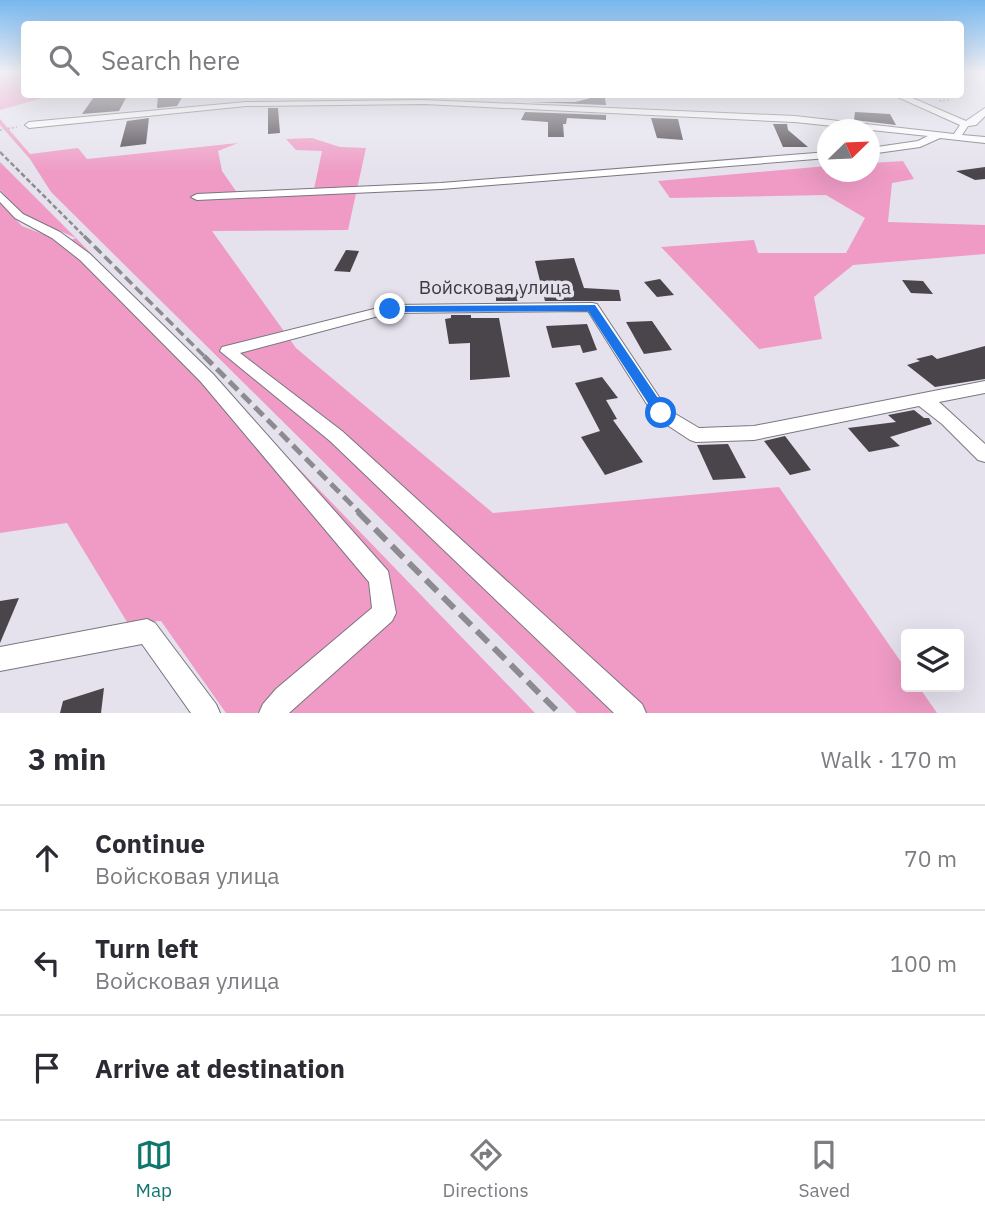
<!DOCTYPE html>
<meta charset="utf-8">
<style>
body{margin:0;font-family:"IBM Plex Sans",sans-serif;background:#f2f2f3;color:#2b2b33}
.controls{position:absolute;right:21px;bottom:21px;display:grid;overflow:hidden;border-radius:7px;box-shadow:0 7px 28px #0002}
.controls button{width:63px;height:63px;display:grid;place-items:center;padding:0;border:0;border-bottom:2px solid #e1e1e2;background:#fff;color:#2b2b33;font:35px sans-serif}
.compass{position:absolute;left:817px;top:119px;width:63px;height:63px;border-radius:50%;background:#fff;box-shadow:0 7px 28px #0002;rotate:67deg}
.stop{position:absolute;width:21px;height:21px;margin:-16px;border:5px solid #1a73e8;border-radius:50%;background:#fff}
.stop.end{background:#1a73e8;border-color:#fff;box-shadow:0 2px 7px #0008}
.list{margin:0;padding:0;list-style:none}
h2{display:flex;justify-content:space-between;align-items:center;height:91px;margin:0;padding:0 28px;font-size:30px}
h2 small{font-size:23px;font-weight:400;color:#7c7c81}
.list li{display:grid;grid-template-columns:46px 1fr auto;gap:21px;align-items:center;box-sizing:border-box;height:105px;padding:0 28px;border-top:2px solid #e1e1e2}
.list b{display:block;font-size:26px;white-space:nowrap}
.list p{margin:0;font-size:23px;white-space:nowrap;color:#7c7c81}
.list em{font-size:23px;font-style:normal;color:#7c7c81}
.icon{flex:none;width:38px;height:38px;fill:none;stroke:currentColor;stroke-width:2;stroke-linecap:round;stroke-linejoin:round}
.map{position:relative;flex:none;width:985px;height:713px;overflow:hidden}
.search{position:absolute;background:#fff;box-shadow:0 7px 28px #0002;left:21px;right:21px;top:21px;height:77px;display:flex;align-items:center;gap:18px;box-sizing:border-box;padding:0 24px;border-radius:7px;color:#7c7c81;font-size:26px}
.sheet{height:406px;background:#fff}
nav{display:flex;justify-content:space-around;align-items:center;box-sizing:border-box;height:98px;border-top:2px solid #e1e1e2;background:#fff;font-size:19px;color:#7c7c81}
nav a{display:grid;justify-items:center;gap:4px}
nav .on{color:#0f766e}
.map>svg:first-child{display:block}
.green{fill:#ef9bc5}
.building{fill:#4a444b}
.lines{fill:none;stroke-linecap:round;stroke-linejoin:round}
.minor-casing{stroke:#78767f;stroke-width:2}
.path{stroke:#b1afb8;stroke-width:2;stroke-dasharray:2 2;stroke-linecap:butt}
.minor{fill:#fff;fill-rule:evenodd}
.rail-far3{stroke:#8c8b92;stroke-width:2.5;stroke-dasharray:5 2.5;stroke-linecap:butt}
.rail-far2{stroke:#8c8b92;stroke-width:3.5;stroke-dasharray:10 4.5;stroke-linecap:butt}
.rail-far1{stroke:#8c8b92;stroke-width:5;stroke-dasharray:12 6;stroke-linecap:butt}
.rail{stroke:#8c8b92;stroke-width:6;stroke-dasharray:16 8;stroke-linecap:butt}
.route{fill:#1a73e8}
.labels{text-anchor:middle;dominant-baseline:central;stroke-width:7;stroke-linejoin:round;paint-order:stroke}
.street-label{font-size:19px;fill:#3c3c40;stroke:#e5e2ed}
</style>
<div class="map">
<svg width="985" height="713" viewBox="0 0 985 713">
<rect width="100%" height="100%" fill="#e5e2ed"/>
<path class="green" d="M 0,72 L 24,72 L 24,94 L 53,95 L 0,110 Z
M 0,119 L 30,154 L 78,148 L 87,159 L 238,143 L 218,151 L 222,171 L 240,197 L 313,194 L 322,151 L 296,150 L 286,139 L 312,138 L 340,147 L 366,148 L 348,230 L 212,231 L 296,348 L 493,513 L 779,487 L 906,669 L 906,687 L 919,687 L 937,713 L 577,713 L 51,192 L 30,159 L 0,125 Z
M 903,161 L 914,179 L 892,183 L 888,222 L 985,225 L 985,254 L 853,265 L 814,297 L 822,339 L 759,349 L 661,247 L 754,240 L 758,253 L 846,253 L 865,218 L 826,195 L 670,198 L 658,181 L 827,166 L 828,172 L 870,172 L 870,163 Z
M 0,162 L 77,239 L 535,713 L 286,713 L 375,612 L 257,713 L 226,713 L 161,621 L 127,622 L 67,523 L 0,533 L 0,203 L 22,226 L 50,237 L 60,244 L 76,238 L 23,215 L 0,190 Z"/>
<path class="building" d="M 96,94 L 128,94 L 119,111 L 82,114 Z
M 158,94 L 184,94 L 177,106 L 157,108 Z
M 599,96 L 605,98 L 606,105 L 530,102 L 575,102 Z
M 268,108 L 278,108 L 280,133 L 268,134 Z
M 525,112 L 606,115 L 606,120 L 567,118 L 566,124 L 563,124 L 564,137 L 548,137 L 548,122 L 521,120 Z
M 855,112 L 890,114 L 896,125 L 854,120 Z
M 149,118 L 146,144 L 120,147 L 127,121 Z
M 651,118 L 678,119 L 683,140 L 657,138 Z
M 773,124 L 787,124 L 788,130 L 808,147 L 783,147 Z
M 985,167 L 985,179 L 975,180 L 956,171 Z
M 346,250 L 359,251 L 350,272 L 334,271 Z
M 574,258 L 584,288 L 619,290 L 621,301 L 545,301 L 535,261 Z
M 660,279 L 674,295 L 657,297 L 644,282 Z
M 902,280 L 923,281 L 933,294 L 911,293 Z
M 496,289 L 520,289 L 522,301 L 496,301 Z
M 451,315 L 471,315 L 471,318 L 499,318 L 510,377 L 470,380 L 470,343 L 449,344 L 445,319 L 451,318 Z
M 652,321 L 672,350 L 644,354 L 626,322 Z
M 587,324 L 597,350 L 583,353 L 580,345 L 552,348 L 546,326 Z
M 985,346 L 985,379 L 935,387 L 907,365 L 920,361 L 916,359 L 932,355 L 937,359 Z
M 602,377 L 618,398 L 606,400 L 617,419 L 613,420 L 643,462 L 605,475 L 581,437 L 600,431 L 575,383 Z
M 914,410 L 924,418 L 929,418 L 932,424 L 890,437 L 900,446 L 869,452 L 848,428 L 896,422 L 888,415 Z
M 785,436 L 811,470 L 790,475 L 764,441 Z
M 728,444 L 746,478 L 713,480 L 697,445 Z
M 19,598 L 0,643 L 0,601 Z
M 104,688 L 101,713 L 60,713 L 63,701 Z"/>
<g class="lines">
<defs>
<path id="minor" d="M 891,94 L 903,94 L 966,121 L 985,108 L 985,116 L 976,125 L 968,126 L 962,135 L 985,137 L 985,143 L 940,138 L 920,147 L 870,154 L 870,148 L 918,141 L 928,136 L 795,122 L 424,104 L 246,106 L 29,128 L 25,125 L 29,122 L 246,102 L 424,100 L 795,116 L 954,134 L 960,125 Z
M 828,152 L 828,158 L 441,189 L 197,200 L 191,197 L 197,194 L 441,183 Z
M 0,192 L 23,214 L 60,232 L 90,254 L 213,374 L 388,571 L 396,613 L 392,621 L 289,713 L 259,713 L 263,704 L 276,689 L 372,608 L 369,582 L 201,382 L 80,260 L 52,238 L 15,218 L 0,202 Z
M 592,303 L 597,304 L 667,409 L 699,428 L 754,426 L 985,381 L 985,393 L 939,402 L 985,444 L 985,462 L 978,460 L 942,424 L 919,406 L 754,440 L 696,442 L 690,440 L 655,417 L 588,311 L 390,313 L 240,353 L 342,431 L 642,704 L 646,713 L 614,713 L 330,441 L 220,351 L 222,347 L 390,305 Z
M 147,619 L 155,623 L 216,704 L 220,713 L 191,713 L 142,644 L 0,671 L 0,647 Z"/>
</defs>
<use href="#minor" class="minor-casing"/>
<path class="path" d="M 939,101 L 950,100
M 0,130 L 17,127"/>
<use href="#minor" class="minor"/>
<path class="rail-far3" d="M 0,152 L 86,238"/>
<path class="rail-far2" d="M 84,236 L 206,358"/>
<path class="rail-far1" d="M 204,356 L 360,513"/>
<path class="rail" d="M 358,512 L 559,713"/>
</g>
<linearGradient id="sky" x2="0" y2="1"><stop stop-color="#77b7ee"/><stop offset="0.42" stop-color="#f3f2f7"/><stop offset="1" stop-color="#f3f2f7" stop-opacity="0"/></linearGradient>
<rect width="985" height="172" fill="url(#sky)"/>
<path class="route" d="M 595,305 L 666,410 L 666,417 L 657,417 L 588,311 L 390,312 L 385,309 L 390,306 Z"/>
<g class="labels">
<g class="street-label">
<text x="495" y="287">Войсковая улица</text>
</g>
</g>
</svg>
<div class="controls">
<button><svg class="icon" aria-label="layers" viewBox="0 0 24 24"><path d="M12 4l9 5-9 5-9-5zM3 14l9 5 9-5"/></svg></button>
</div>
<svg class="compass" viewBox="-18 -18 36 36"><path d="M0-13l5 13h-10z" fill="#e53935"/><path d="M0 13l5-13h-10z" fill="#7c7c81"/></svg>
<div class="stop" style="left:661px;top:413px"></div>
<div class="stop end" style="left:390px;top:309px"></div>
<div class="search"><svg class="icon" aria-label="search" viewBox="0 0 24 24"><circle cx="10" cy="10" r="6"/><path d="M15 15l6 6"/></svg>Search here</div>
</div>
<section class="sheet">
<h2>3 min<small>Walk · 170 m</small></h2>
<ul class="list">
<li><svg class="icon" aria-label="ahead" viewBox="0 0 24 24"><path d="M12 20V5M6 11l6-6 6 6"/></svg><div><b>Continue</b><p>Войсковая улица</p></div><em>70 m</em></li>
<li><svg class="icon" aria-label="left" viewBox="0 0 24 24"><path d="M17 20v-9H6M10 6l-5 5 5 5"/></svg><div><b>Turn left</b><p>Войсковая улица</p></div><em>100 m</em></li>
<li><svg class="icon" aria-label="arrive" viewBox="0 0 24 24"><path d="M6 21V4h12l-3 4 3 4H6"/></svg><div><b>Arrive at destination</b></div></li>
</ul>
</section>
<nav>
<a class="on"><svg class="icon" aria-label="map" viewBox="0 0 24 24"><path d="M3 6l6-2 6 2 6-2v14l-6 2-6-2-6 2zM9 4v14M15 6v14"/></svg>Map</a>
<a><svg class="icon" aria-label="directions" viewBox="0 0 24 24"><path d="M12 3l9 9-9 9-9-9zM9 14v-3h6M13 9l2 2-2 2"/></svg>Directions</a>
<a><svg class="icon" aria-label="saved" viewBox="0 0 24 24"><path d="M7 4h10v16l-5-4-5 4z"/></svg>Saved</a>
</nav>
